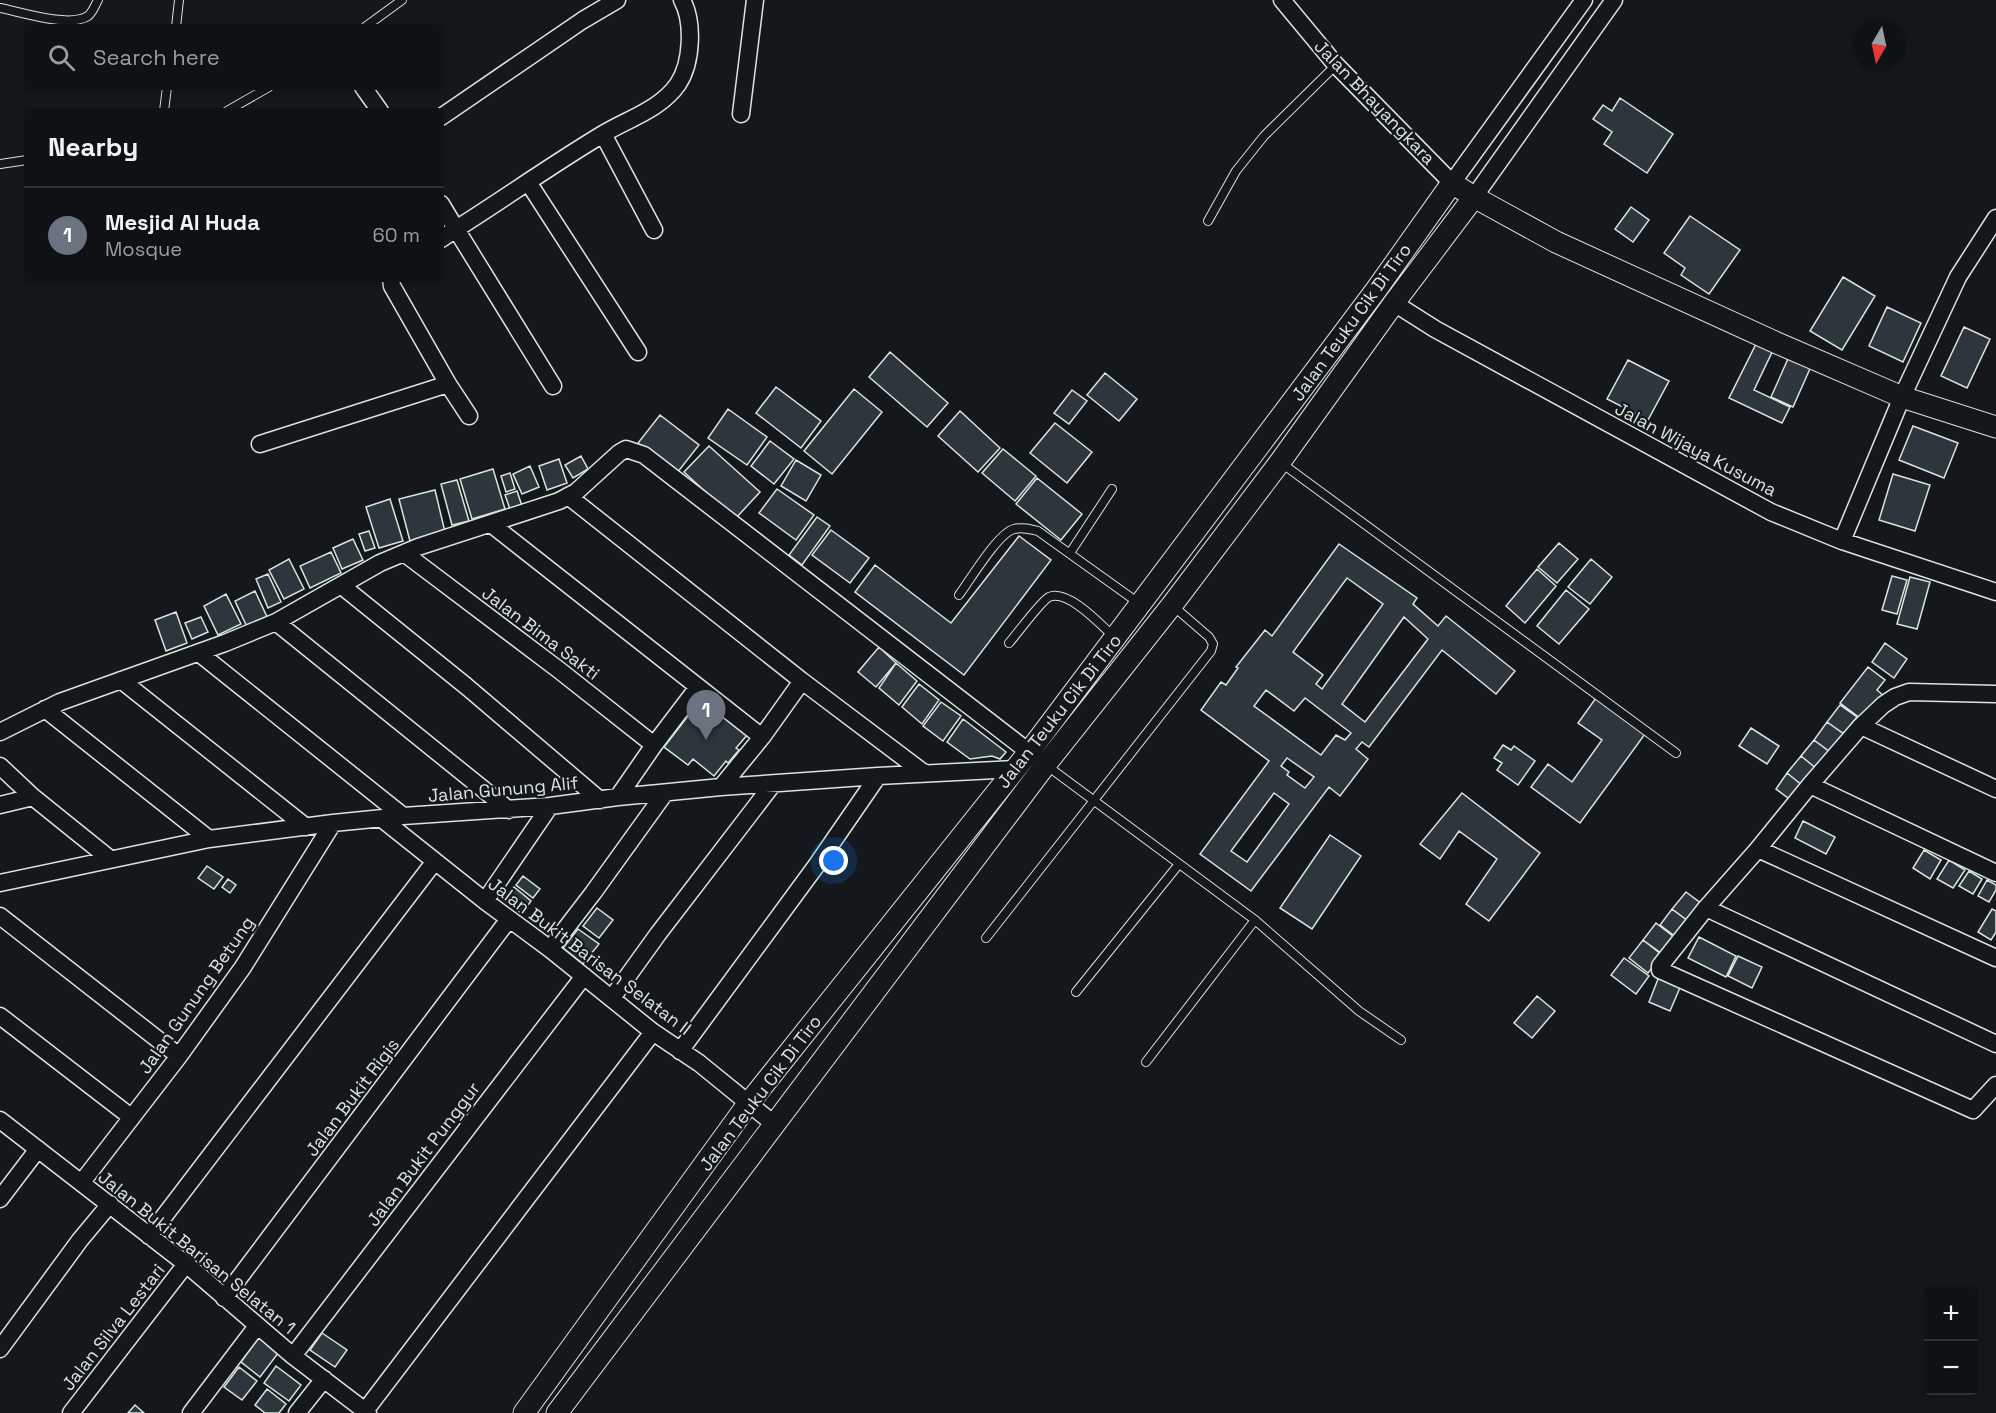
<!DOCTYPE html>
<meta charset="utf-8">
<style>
body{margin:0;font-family:"Space Grotesk",sans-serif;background:#181b1e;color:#f1f3f6}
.controls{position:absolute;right:18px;bottom:18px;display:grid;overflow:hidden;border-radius:6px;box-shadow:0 3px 9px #0003}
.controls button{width:54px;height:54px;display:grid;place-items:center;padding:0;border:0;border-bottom:2px solid #2f3234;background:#0f1215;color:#f1f3f6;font:30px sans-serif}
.compass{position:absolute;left:1852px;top:18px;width:54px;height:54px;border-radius:50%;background:#0f1215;box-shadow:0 3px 9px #0003;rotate:189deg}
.you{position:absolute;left:834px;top:861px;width:21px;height:21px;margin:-15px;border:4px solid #fff;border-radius:50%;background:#1a73e8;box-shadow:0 0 0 9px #1a73e833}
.badge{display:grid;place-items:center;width:39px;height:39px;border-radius:50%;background:#ffb74d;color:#fff;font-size:20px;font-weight:700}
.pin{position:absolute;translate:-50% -50px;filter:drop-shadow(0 2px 3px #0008)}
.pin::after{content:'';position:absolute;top:32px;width:21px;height:18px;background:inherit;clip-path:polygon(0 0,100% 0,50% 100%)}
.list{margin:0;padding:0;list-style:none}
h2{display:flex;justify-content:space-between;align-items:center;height:78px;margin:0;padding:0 24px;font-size:26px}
h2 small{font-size:20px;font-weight:400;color:#9b9ea0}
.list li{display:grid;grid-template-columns:39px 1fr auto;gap:18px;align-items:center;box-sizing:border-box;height:96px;padding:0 24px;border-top:2px solid #2f3234}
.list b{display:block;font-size:22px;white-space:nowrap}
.list p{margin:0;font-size:20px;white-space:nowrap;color:#9b9ea0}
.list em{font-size:20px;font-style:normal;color:#9b9ea0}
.icon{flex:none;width:33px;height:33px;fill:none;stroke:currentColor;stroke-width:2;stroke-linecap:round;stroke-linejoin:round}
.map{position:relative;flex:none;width:1996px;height:1413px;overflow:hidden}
.search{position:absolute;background:#0f1215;box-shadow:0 3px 9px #0003;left:24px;top:24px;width:420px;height:66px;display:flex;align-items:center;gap:15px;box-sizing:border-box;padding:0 21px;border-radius:6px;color:#9b9ea0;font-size:22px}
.panel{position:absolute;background:#0f1215;box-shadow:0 3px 9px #0003;left:24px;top:108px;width:420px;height:174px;border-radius:6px}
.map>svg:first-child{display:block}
.building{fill:#2c363c;stroke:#d8e6dc;stroke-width:1.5;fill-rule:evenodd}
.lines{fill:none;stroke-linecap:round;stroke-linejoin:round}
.service-casing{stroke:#d8e6dc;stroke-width:10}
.minor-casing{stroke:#d8e6dc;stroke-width:19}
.tertiary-casing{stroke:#d8e6dc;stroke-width:23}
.service{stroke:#14181c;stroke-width:8}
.minor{stroke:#14181c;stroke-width:16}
.tertiary{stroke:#14181c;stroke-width:21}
.labels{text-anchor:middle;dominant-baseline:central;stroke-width:4.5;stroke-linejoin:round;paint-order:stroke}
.street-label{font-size:18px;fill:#d8e6dc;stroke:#14181c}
</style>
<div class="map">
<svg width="1996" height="1413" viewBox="0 0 1996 1413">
<rect width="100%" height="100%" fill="#14181c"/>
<path class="building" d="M 1620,98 L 1673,134 L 1647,173 L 1604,144 L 1612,132 L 1593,119 L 1603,105 L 1612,111 Z
M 1631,207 L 1649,220 L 1633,242 L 1615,229 Z
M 1690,216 L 1740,250 L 1709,294 L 1681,275 L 1685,268 L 1664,253 Z
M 1843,277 L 1875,296 L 1842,350 L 1810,331 Z
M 1887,307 L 1921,323 L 1903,362 L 1869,346 Z
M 1964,327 L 1990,339 L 1967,388 L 1941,376 Z
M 1759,338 L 1775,346 L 1754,390 L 1790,407 L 1782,423 L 1729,398 Z
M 890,352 L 948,403 L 927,427 L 869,377 Z
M 1791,352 L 1813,362 L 1793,407 L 1771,397 Z
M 1628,360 L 1669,381 L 1648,420 L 1607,399 Z
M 1105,373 L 1137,399 L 1119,421 L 1087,395 Z
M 776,387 L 821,421 L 801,448 L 756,413 Z
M 854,389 L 882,412 L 832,474 L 804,451 Z
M 1072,390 L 1087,401 L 1069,424 L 1054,413 Z
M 728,409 L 767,437 L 747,465 L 708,438 Z
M 960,411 L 1000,448 L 978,472 L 938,436 Z
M 660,415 L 699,445 L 677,473 L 638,443 Z
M 1055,423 L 1092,452 L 1067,483 L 1030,453 Z
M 1913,426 L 1958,443 L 1944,478 L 1899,460 Z
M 770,441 L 794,459 L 774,484 L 751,466 Z
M 709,446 L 760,492 L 735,519 L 684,472 Z
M 1003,449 L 1036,476 L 1015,501 L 982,473 Z
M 581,456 L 588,469 L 573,478 L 565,465 Z
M 559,459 L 567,483 L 547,490 L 539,466 Z
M 796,460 L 821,475 L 806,501 L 781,486 Z
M 530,466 L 539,487 L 522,494 L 513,474 Z
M 493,469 L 505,509 L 472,519 L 460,479 Z
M 510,473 L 515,489 L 506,492 L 501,476 Z
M 1893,474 L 1930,485 L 1915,531 L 1879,520 Z
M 1037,478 L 1082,514 L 1061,540 L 1016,504 Z
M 457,480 L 469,521 L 452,525 L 441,484 Z
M 777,489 L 814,515 L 796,540 L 759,513 Z
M 435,490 L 445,532 L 410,541 L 399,499 Z
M 517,491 L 522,506 L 510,509 L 505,495 Z
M 390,499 L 403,541 L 379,548 L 366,507 Z
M 817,517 L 830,526 L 802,565 L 789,555 Z
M 831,530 L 869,558 L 850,583 L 812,555 Z
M 369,531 L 375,548 L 365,551 L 359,534 Z
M 1019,536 L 1051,560 L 964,675 L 855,592 L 875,565 L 951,623 Z
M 353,539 L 363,560 L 342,569 L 333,548 Z
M 1559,543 L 1578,559 L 1557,583 L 1538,567 Z
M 1339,544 L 1417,598 L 1413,604 L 1438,626 L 1446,616 L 1515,671 L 1496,694 L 1442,650 L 1369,747 L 1362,742 L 1356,749 L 1368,759 L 1340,796 L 1329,787 L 1251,891 L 1200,854 L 1269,761 L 1201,710 L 1221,682 L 1226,685 L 1238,668 L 1236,667 L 1265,630 L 1272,636 ZM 1347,578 L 1383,604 L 1322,689 L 1316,684 L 1323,675 L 1293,652 ZM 1404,617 L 1428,639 L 1365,722 L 1342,704 ZM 1266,690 L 1294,711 L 1305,698 L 1351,733 L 1345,740 L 1336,735 L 1321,755 L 1254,706 ZM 1287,758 L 1314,777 L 1305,788 L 1287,775 L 1289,772 L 1281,766 ZM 1274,793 L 1289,804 L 1247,862 L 1231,851 Z
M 331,552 L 341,573 L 310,588 L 300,566 Z
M 289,559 L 304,589 L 284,599 L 269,570 Z
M 1591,559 L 1612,577 L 1590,604 L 1568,587 Z
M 1537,569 L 1556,586 L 1525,623 L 1506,606 Z
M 268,574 L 281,602 L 268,608 L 256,579 Z
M 1892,576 L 1907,580 L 1897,614 L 1882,610 Z
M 1910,577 L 1930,582 L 1917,629 L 1897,624 Z
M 1566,590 L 1589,609 L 1559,644 L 1537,626 Z
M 255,591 L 268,619 L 248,629 L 235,601 Z
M 226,594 L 241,624 L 218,635 L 204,606 Z
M 176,612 L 187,643 L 166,651 L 155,620 Z
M 201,617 L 208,632 L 192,639 L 185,623 Z
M 1885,643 L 1907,659 L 1894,678 L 1872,662 Z
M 879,647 L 896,663 L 876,687 L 858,672 Z
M 896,663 L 917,681 L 899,705 L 879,688 Z
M 1868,667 L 1885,680 L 1877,690 L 1884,696 L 1864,721 L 1840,703 Z
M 919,684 L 939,700 L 922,724 L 902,707 Z
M 702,698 L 748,734 L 736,748 L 739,750 L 728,763 L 726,761 L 714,776 L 693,759 L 688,765 L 664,747 Z
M 1596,698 L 1645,734 L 1580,823 L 1531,787 L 1548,764 L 1572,782 L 1602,740 L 1578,723 Z
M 941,702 L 961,716 L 943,741 L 923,726 Z
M 1840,705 L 1857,717 L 1844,734 L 1827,722 Z
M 963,719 L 1006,752 L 1000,759 L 992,756 L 970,759 L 947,742 Z
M 1827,722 L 1844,734 L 1830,752 L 1814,740 Z
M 1751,728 L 1779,746 L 1767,764 L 1739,746 Z
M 1814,740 L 1830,752 L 1817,769 L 1801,756 Z
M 1503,745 L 1511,750 L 1514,746 L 1535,761 L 1518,785 L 1497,770 L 1502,763 L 1494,758 Z
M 1801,756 L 1817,769 L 1803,786 L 1787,773 Z
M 1787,773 L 1803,786 L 1792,801 L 1776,789 Z
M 1462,793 L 1540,853 L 1489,921 L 1466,904 L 1497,859 L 1459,831 L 1440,859 L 1420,844 Z
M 1803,821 L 1835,837 L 1826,854 L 1795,838 Z
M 1330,835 L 1361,856 L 1312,929 L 1280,908 Z
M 1924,850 L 1941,860 L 1930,879 L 1913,868 Z
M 1949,860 L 1965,870 L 1953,888 L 1937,879 Z
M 207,866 L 223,877 L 214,889 L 198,878 Z
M 1969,871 L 1982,879 L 1973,894 L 1959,886 Z
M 523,876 L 540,889 L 533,898 L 516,885 Z
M 228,879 L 236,885 L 230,893 L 222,887 Z
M 1987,880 L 1996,885 L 1996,890 L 1989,902 L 1978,896 Z
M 514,887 L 531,901 L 522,914 L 504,900 Z
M 1686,892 L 1702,904 L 1688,921 L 1672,909 Z
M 597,908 L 613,920 L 599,938 L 583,926 Z
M 1672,909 L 1688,921 L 1676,937 L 1660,925 Z
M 1992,909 L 1996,911 L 1996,932 L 1991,940 L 1978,932 Z
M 1656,923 L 1674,937 L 1661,953 L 1643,940 Z
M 578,929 L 599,944 L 583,964 L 563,948 Z
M 1699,937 L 1736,956 L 1726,977 L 1688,958 Z
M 1643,940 L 1662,955 L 1648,973 L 1629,958 Z
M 1738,956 L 1762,967 L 1752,988 L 1728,976 Z
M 1624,958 L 1649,976 L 1636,994 L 1611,975 Z
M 1660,974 L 1682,983 L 1670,1011 L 1649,1002 Z
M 1537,996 L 1555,1011 L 1532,1038 L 1514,1023 Z
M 322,1333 L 347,1350 L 335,1367 L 310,1350 Z
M 259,1337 L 279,1352 L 260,1377 L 241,1362 Z
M 276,1366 L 301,1385 L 289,1401 L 264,1383 Z
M 239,1367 L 257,1381 L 242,1400 L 224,1387 Z
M 267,1389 L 286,1404 L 279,1413 L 265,1413 L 255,1405 Z
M 135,1405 L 144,1413 L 128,1413 Z"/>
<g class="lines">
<defs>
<path id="service" d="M 0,8 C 21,12 69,28 88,16 C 93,12 95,5 98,0
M 176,27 L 179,0
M 365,27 L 402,0
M 164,111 L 167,87
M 227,111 L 269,87
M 0,164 L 27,160
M 1208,221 L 1236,171 L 1264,136 L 1336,65
M 1280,462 L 1676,753
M 1070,553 L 1112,489
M 959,595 C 970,580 998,533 1014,529 C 1022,527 1030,529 1038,531 L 1140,604
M 1009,643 C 1017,634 1041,601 1049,597 C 1068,589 1100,624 1114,637
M 1046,765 L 1255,920 L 1359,1011 L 1401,1040
M 986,938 L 1211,651 L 1213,644 L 1209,637 L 1172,605
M 1076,992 L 1179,864
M 1146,1062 L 1255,920"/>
<path id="minor" d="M 1282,0 L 1336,65 L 1452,183 L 1584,0
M 363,87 L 380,111
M 741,114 L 755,0
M 441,117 L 583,20 L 617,0
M 603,134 L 654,230
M 528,182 L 638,352
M 1474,197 L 1614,0
M 441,204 L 456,229 C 505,198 553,164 603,134 C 628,119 661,109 678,84 C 692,63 694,22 682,0
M 441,239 L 456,229 L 553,386
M 391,279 L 392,286 L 448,384 L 469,416
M 1394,303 L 1435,329 L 1771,512 L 1842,541 L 1996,592
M 260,444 L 448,384
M 568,496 L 802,681 L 924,773
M 491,524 L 762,737
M 1842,541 L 1902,397 L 1958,277 L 1996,218
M 404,553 L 559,670 L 654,745
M 342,586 L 466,686 L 600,800
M 276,622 L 509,810
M 199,653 L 403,816
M 121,680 L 306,827
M 1996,694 L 1909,692 L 1895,697 L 1883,705 L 1861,726 L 1810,785 L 1758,849 L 1706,908 L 1660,966 L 1660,970 L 1973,1110 L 1996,1085
M 45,709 L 209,839
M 1861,726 L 1996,789
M 0,732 L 60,702 L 225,643 L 276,622 L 380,563 L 418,547 L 559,501 L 576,492 L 619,453 L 626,449 L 644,455 L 1038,759
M 0,766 L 33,797 L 110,859
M 1810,785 L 1996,873
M 721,787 L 762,737 L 802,681
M 618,797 L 654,745 L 698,687
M 0,805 L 33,797
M 382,819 L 485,901 L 550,949 L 653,1032 L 699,1063 L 774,1124
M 1758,849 L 1996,958
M 0,883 L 209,839 L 333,823 L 403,816 L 550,806 L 618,797 L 721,787 L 878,776 L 1015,769
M 485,901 L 550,806
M 1706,908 L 1996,1044
M 0,916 L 179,1056
M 550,949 L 593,893 L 665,793
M 612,998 L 658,934 L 773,784
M 0,1016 L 131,1117
M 680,1051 L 816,866 L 878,776
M 0,1120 L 186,1264 L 293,1356 L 368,1413
M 82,1182 L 179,1056 L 243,967 L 333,823
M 0,1199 L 38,1149
M 149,1236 L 435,861
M 224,1298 L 509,919
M 0,1349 L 80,1240 L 110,1204
M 293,1356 L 584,976
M 365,1411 L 653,1032
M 71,1413 L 186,1264
M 191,1413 L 257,1326
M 297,1413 L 324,1379"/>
<path id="tertiary" d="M 524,1413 L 748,1104 L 1029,752 L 1376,290 L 1452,183 L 1474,197 L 1556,242 L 1777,343 L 1902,397 L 1996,427
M 557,1413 L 1046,764 L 1172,605 L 1280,462 L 1394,303 L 1474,197"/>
</defs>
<use href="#service" class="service-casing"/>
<use href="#minor" class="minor-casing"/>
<use href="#tertiary" class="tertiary-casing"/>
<use href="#service" class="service"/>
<use href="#minor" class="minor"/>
<use href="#tertiary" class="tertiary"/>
</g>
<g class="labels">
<g class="street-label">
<text transform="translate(1375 102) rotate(46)">Jalan Bhayangkara</text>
<text transform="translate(1351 322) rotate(-54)">Jalan Teuku Cik Di Tiro</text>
<text transform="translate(1696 449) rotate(28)">Jalan Wijaya Kusuma</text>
<text transform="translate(541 633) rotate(37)">Jalan Bima Sakti</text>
<text transform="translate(1059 711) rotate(-52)">Jalan Teuku Cik Di Tiro</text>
<text transform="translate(503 789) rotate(-5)">Jalan Gunung Alif</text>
<text transform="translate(590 956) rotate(37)">Jalan Bukit Barisan Selatan II</text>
<text transform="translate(196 995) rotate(-55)">Jalan Gunung Betung</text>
<text transform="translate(760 1093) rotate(-53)">Jalan Teuku Cik Di Tiro</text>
<text transform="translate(352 1097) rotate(-53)">Jalan Bukit Rigis</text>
<text transform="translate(423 1154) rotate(-53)">Jalan Bukit Punggur</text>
<text transform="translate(197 1252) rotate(39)">Jalan Bukit Barisan Selatan 1</text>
<text transform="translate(113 1327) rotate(-52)">Jalan Silva Lestari</text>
</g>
</g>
</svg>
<div class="controls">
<button>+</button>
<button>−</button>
</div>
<svg class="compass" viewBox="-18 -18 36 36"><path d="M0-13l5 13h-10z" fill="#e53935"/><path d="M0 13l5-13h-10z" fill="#9b9ea0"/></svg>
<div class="you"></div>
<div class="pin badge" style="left:706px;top:740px;background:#6b7280">1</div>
<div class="search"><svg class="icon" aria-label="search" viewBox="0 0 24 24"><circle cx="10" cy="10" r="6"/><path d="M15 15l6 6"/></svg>Search here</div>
<section class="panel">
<h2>Nearby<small></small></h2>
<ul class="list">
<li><span class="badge" style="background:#6b7280">1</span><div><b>Mesjid Al Huda</b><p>Mosque</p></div><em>60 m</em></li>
</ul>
</section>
</div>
